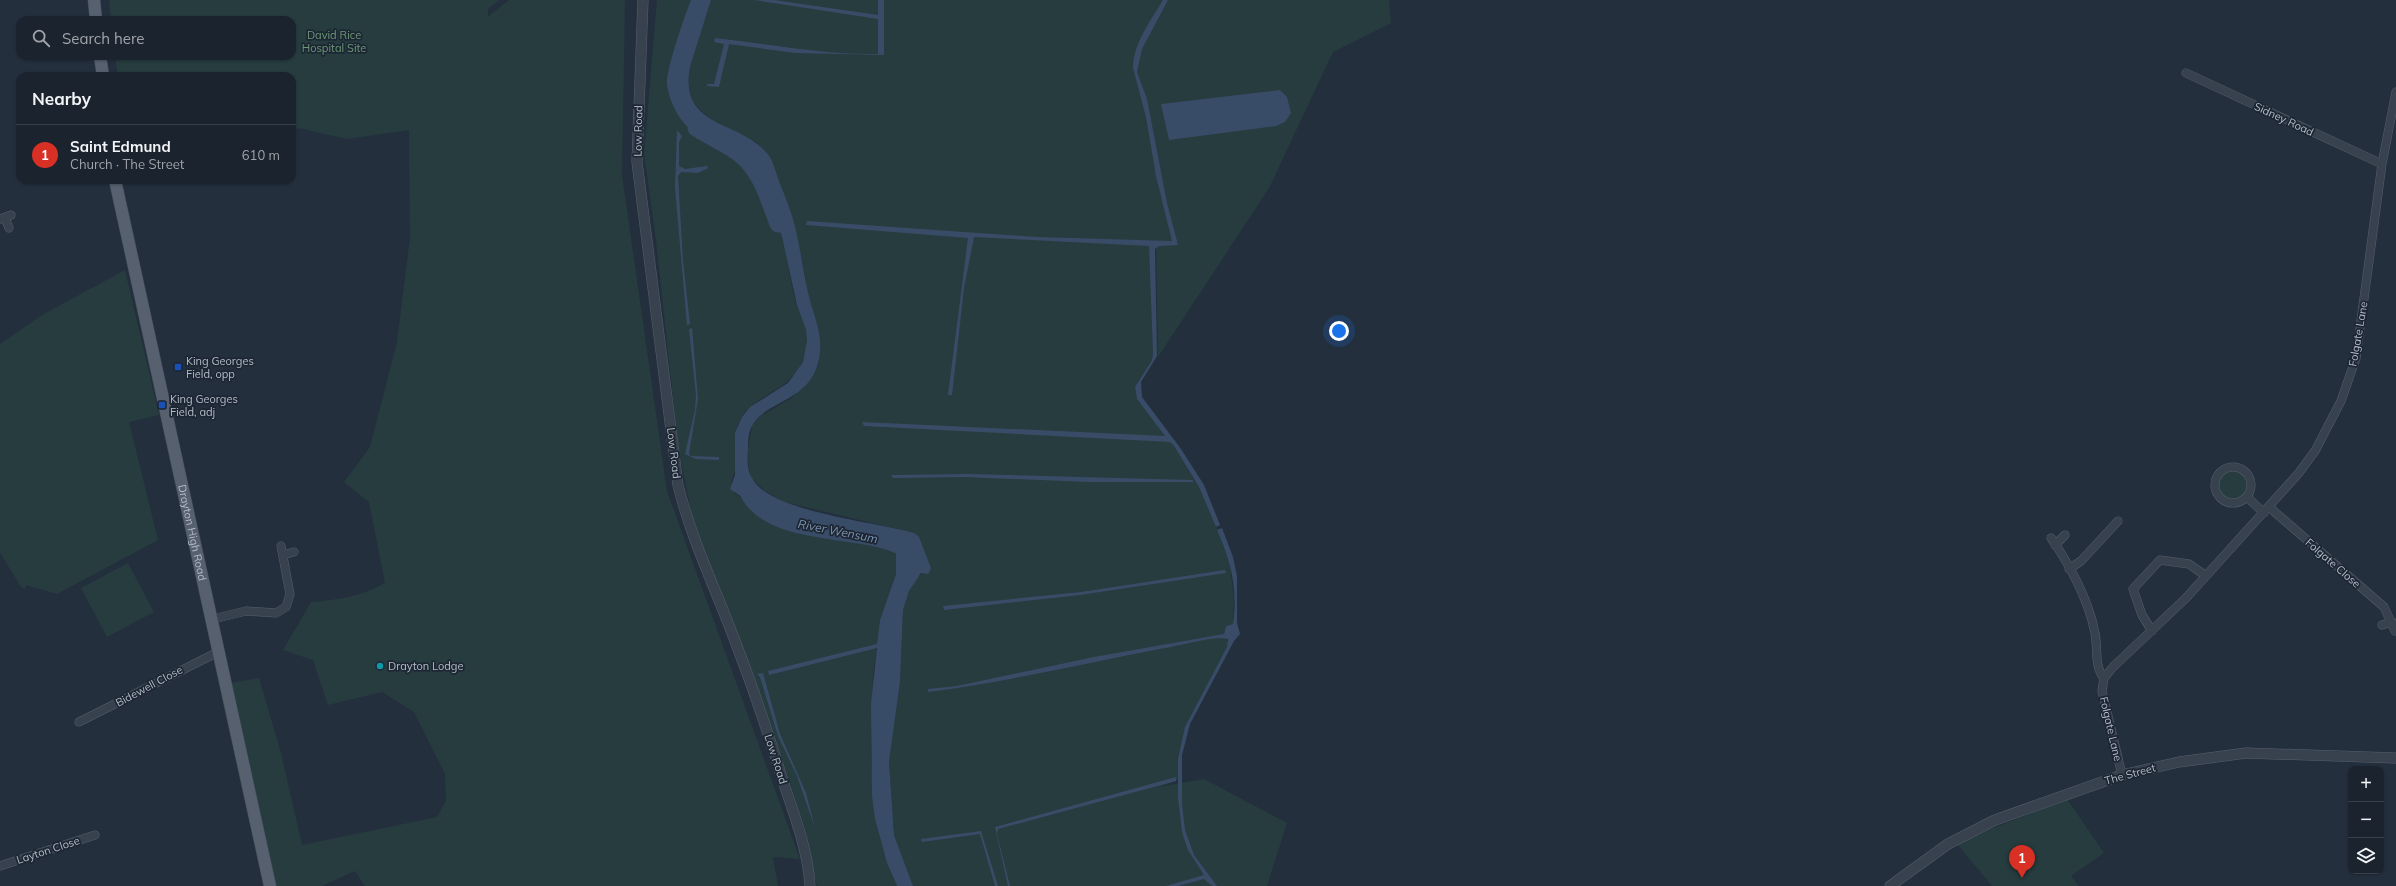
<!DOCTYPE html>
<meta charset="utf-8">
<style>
body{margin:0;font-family:Mulish,sans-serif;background:#242b36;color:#f1f3f6}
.controls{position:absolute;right:12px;bottom:12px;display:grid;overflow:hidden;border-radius:8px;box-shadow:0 1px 3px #0004}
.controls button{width:36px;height:36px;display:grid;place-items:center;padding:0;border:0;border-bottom:1px solid #39404a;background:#1b232e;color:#f1f3f6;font:20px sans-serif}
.you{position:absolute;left:1339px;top:331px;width:14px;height:14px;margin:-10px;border:3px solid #fff;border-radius:50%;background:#1a73e8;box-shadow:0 0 0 6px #1a73e833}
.badge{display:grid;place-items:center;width:26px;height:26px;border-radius:50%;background:#d93025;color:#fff;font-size:13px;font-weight:700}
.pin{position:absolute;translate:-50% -33px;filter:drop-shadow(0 1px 2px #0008)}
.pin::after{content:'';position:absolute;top:21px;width:14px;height:12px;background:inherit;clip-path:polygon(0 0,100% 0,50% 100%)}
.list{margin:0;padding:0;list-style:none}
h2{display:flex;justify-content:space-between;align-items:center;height:52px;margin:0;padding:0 16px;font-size:17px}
h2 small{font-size:13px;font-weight:400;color:#a0a4aa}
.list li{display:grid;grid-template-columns:26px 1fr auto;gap:12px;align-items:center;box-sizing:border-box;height:60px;padding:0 16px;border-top:1px solid #39404a}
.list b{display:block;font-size:15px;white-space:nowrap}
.list p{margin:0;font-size:13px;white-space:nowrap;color:#a0a4aa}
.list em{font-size:13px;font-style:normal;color:#a0a4aa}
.icon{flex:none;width:22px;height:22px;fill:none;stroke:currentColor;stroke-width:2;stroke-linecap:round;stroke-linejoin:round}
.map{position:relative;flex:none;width:2396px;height:886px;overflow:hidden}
.search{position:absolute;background:#1b232e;box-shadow:0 1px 3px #0004;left:16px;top:16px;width:280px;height:44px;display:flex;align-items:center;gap:10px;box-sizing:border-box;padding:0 14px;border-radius:12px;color:#a0a4aa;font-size:15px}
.panel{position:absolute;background:#1b232e;box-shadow:0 1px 3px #0004;left:16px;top:72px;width:280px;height:112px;border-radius:12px}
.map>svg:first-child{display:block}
.green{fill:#263c3f}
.water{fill:#394c67}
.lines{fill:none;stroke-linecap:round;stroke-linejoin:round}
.river{stroke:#394c67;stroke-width:17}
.minor-casing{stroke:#565f6c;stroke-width:9}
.tertiary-casing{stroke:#565f6c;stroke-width:11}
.primary-casing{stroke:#414a57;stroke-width:13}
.minor{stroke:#38414e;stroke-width:8}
.tertiary{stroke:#38414e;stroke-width:10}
.primary{stroke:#56606e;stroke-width:12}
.transit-dot{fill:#1a4fb4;stroke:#1d2633;stroke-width:1.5}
.culture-dot{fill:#0f9aa8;stroke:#1d2633;stroke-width:1.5}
.labels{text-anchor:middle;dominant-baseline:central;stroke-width:3.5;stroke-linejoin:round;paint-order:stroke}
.park-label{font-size:11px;fill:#6b9a76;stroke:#1d2633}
.street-label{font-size:11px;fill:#b4bcc9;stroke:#1d2633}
.poi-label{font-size:11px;fill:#b4bcc9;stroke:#1d2633;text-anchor:start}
.water-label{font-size:12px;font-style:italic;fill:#7c92b1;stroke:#1d2633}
</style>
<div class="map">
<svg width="2396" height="886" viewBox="0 0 2396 886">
<rect width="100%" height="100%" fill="#242f3e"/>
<path class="green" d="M 109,0 L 499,0 L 488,9 L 488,17 L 509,0 L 625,0 L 622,175 L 667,491 L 800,859 L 773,857 L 778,886 L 365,886 L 355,871 L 322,886 L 275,886 L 231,683 L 259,678 L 281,753 L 302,845 L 437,817 L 446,801 L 445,774 L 414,712 L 382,692 L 328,705 L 313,660 L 283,650 L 311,602 C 338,600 362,596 385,583 L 369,502 L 344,482 L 370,447 L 397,342 L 410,237 L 409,130 L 347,139 L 299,128 L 292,130 L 292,76 L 118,76 L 115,56 L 292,56 L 292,20 L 111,20 Z
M 657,0 L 691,0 L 672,61 L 667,84 L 677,112 L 700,135 L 736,145 L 748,152 L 753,158 C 763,185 775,211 782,238 C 788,260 790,282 796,303 C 800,316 807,326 807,341 C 807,351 804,360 798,369 C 784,392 756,395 742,417 C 728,438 742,463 731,481 L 734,493 L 763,511 L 872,536 L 888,543 L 896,552 L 896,574 L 880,620 L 873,676 L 871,760 L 875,819 L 887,863 L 897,886 L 817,886 L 792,788 L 761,699 L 693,522 L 678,445 L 656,240 L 644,154 Z
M 711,0 L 1389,0 L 1391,23 L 1333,52 L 1269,188 L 1158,357 L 1156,241 L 1150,240 L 1153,353 L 1152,360 L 1135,387 L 1137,398 L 1174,446 L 1199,487 L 1229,557 L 1234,599 L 1233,624 L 1226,626 L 1224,634 L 1228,643 C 1215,687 1173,728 1180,777 L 1176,781 L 1158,787 L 1204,779 L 1287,823 L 1267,886 L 913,886 L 894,835 L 889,762 L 900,682 L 903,610 L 909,591 L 917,578 L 923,573 L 914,533 L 784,502 L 765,491 L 751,478 L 747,454 L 752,426 L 760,416 L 792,398 L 818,365 C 807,291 801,212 760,147 C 758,142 750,140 745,137 C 713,119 682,112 690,67 Z
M 125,270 L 159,415 L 129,422 L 158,540 L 57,594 L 26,585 L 26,589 L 21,587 L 0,553 L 0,344 L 42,315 Z
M2218 485a15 15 0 1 1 30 0a15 15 0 1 1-30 0Z
M 128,563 L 154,612 L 107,637 L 81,588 Z
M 2067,799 L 2104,853 L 2071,876 L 2079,886 L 1992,886 L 1957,844 L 1993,828 Z"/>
<path class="water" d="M 691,0 L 711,0 L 690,67 C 679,127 736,120 765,151 C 773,158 775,171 779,181 C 784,194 789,206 793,219 C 801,247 803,276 811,304 C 817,324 824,342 818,363 C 808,402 766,400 752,426 C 748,433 748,441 748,449 C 747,458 747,470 752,478 C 769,512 877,522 914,533 L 919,537 L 931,568 L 928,574 L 921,573 L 909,591 L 903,610 L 900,682 L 889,762 L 894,835 L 913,886 L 897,886 L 887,863 L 875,819 L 872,796 L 871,704 L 877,648 L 769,675 L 768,671 L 877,644 L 880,620 L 896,574 L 896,552 L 888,543 L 872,536 L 841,529 L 803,525 L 780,519 L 763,511 L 730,489 L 735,475 L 735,433 L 742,417 L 750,407 L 788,383 L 803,362 L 807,341 L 806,330 L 797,305 L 782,237 L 753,158 C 737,140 718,144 699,135 C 681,126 670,104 667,85 C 665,72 685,15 691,0 Z
M 754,0 L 774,0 L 878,15 L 878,0 L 884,0 L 884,55 L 795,53 L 729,44 L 719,87 L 707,86 L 707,84 L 714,84 L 724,44 L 714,42 L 715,38 C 769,44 823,55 878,54 L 878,19 Z
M 1163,0 L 1168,0 L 1142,49 L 1137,72 L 1147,99 L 1167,203 L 1178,245 L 1159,246 L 1155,249 L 1157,356 L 1141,382 L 1142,397 L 1181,449 L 1204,485 L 1220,525 L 1216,527 L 1199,487 L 1174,446 L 1170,442 L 864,426 L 862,422 L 1165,436 L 1137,399 L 1135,387 L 1152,360 L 1153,353 L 1149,246 L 974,237 L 964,288 L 952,395 L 948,395 L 968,238 L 806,225 L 807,221 L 1037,237 L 1172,241 L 1156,176 L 1146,117 L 1133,68 C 1133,44 1151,20 1163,0 Z
M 1280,90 L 1287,97 L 1291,113 L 1285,122 L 1276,126 L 1169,140 L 1161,104 Z
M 677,130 L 682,136 L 679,142 L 679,166 L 685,169 L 707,166 L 708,168 L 698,173 L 681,172 L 678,176 L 683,261 L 690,324 L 687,325 L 675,188 Z
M 692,328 L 698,399 L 689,453 L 690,456 L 719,457 L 719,460 L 696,459 L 685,454 L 695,410 L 696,395 L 689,329 Z
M 969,474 L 1192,480 L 1194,482 L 1089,482 L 963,477 L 893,478 L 891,475 Z
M 1222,528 L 1233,557 L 1237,576 L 1237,623 L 1240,634 L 1234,641 L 1190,724 L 1182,755 L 1182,804 L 1185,830 L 1194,855 L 1217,886 L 1212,886 L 1204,879 L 1178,886 L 1166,886 L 1204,875 L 1188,850 L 1182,832 L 1178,798 L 1178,759 L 1185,727 L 1227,647 L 1228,639 C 1215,635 1179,646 1165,648 C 1086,663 1007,682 928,692 L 928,689 L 957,686 L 1094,657 L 1224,634 L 1226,626 L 1233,624 C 1238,590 1231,561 1217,530 Z
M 1225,570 L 1226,573 L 1080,595 L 944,610 L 943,606 L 1081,592 Z
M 763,673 L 780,734 L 806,793 L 815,828 L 797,776 L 778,736 L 760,677 L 757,674 Z
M 1176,777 L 1176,781 L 998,829 L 997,834 L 1010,886 L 1008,886 L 995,827 Z
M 981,831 L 998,886 L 995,886 L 980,834 L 922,842 L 921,839 Z"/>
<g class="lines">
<path class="river" d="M 696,128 C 711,138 728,144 742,156 C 762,173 769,201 778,224
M 747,490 C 767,538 860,526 900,546"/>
<defs>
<path id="minor" d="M 2186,73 L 2382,164
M 5,218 L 9,228
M 0,219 L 11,215
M2215 485a18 18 0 1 1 36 0a18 18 0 1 1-36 0Z
M 2247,497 L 2264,513
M 2269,507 L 2384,607 L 2395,631
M 2051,538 C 2070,565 2089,601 2095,633 C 2098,647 2094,667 2104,678
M 2055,545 L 2065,535
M 283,555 L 294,552
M 2069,569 L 2081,561 L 2118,521
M 213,619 L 246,611 L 276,613 L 286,607 L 290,594 L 281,546
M 2382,625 L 2392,622
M 2152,631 L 2142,615 L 2133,589 L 2160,560 L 2189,564 L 2206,576
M 79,722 L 220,651
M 2122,775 L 2102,691 L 2104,678 L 2113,667 L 2186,598 L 2298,474 L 2315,451 L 2341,401 L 2356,358 L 2382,164 L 2396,92
M 0,866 L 95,835"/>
<path id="tertiary" d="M 643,0 L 637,162 L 678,485 C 692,542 718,594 738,649 C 755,693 770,739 784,784 C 795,817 808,851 810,886
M 1890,886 L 1948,844 L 1995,820 L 2122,775 L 2179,762 L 2246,753 L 2396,758"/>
<g id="primary">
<path d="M 94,0 L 96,20"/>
<path d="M 100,56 L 103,76"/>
<path id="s1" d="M 115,180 L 270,886"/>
</g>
</defs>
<use href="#minor" class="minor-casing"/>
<use href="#tertiary" class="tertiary-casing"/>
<use href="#primary" class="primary-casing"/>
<use href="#minor" class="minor"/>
<use href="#tertiary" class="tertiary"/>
<use href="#primary" class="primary"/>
</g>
<g class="transit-dot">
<rect x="174" y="363" width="8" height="8" rx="2"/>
<rect x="158" y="401" width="8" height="8" rx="2"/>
</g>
<circle class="culture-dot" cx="380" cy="666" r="4"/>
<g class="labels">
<g class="park-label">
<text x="334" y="35">David Rice<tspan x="334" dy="13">Hospital Site</tspan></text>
</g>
<g class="street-label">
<text transform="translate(2284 119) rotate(25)">Sidney Road</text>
<text transform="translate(638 131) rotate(-89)">Low Road</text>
<text transform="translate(2358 334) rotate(-80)">Folgate Lane</text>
<text transform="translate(674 453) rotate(83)">Low Road</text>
<text stroke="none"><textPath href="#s1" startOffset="361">Drayton High Road</textPath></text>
<text transform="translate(2333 563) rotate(41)">Folgate Close</text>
<text transform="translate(149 686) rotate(-28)">Bidewell Close</text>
<text transform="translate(2111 729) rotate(77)">Folgate Lane</text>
<text transform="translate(776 759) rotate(72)">Low Road</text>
<text transform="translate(2130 774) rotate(-15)">The Street</text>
<text transform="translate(48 850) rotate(-18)">Layton Close</text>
</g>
<g class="poi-label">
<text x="186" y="361">King Georges<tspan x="186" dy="13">Field, opp</tspan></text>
<text x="170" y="399">King Georges<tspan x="170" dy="13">Field, adj</tspan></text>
<text x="388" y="666">Drayton Lodge</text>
</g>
<g class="water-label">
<text transform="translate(838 531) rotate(11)">River Wensum</text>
</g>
</g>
</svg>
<div class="controls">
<button>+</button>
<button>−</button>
<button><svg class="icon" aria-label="layers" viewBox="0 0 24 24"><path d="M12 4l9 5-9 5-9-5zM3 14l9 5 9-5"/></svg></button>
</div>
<div class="you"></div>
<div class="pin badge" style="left:2022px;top:878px">1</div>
<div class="search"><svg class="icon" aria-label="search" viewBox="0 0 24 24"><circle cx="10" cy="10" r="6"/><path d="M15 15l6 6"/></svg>Search here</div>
<section class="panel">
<h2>Nearby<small></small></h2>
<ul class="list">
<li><span class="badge">1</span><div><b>Saint Edmund</b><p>Church · The Street</p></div><em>610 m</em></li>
</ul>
</section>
</div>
